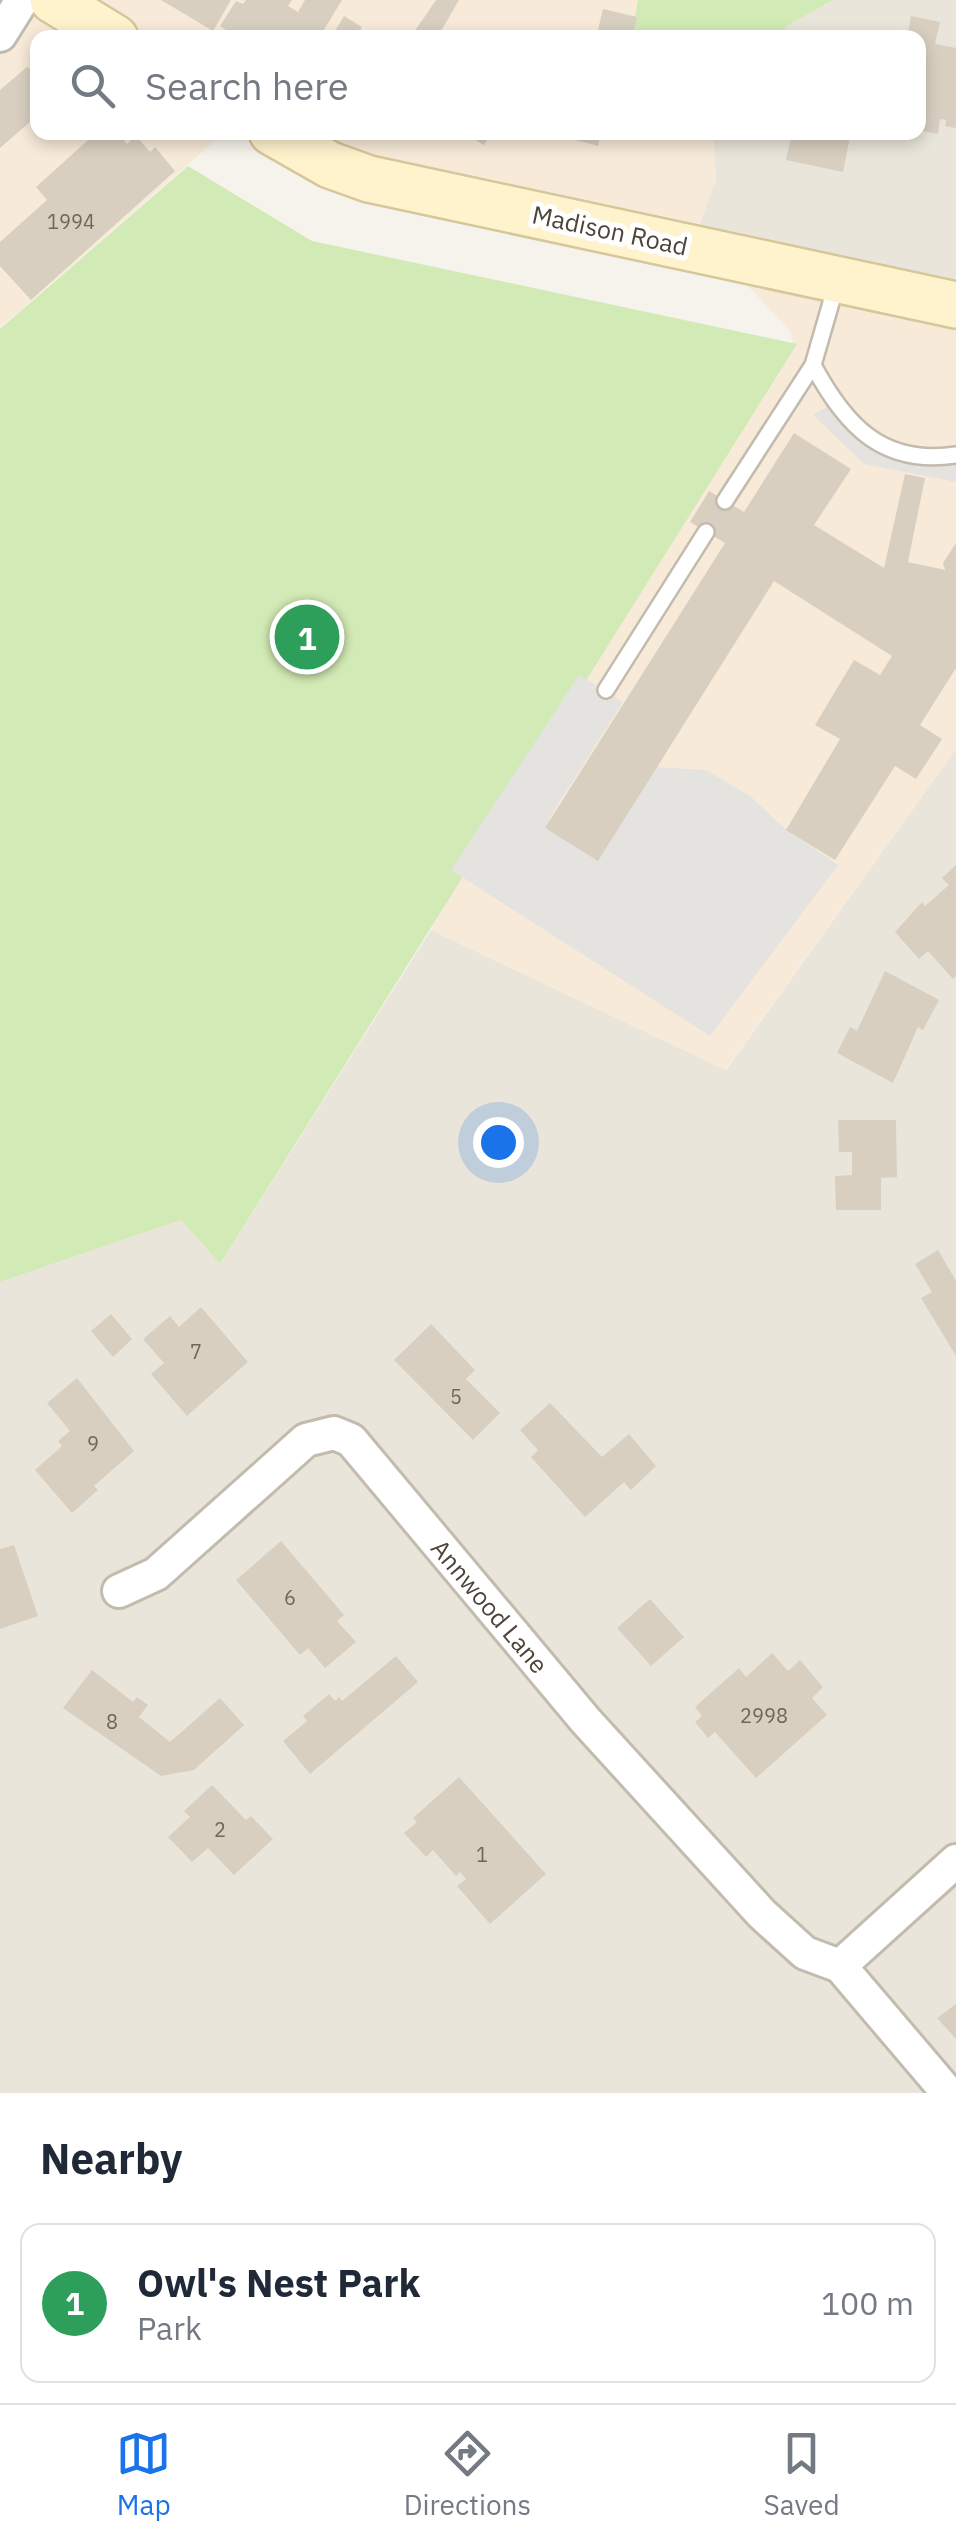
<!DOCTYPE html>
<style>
body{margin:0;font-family:"IBM Plex Sans",sans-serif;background:#f6f6f7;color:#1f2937}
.you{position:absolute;left:498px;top:1142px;width:35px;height:35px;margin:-25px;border:8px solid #fff;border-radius:50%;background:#1a73e8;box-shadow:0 0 0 15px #1a73e833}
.badge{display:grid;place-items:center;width:65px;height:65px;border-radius:50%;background:#1a73e8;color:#fff;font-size:32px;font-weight:700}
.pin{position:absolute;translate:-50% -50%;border:5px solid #fff;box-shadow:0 2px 10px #0006}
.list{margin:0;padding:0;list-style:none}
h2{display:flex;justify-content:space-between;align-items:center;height:130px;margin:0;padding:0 40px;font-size:42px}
h2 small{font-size:32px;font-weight:400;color:#747a83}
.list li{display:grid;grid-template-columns:65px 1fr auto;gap:30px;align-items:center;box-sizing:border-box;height:160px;margin:0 20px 20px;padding:0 20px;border:2px solid #e0e1e3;border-radius:20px}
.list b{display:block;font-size:38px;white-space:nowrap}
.list p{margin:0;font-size:32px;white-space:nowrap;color:#747a83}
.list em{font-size:32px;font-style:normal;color:#747a83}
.icon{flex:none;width:55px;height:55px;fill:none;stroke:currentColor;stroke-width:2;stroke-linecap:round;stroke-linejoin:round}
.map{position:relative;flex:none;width:956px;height:2093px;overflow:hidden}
.search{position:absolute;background:#fff;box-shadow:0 5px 15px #0003;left:30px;right:30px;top:30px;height:110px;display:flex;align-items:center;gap:25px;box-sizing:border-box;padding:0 35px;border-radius:20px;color:#747a83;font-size:38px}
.sheet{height:310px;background:#fff}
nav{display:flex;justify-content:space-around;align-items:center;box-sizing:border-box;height:140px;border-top:2px solid #e0e1e3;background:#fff;font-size:28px;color:#747a83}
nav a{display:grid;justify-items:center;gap:5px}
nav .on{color:#1a73e8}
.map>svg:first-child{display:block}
.residential{fill:#eae5da}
.commercial{fill:#f7ead8}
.green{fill:#d2eab5}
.parking{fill:#e5e3e0}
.building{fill:#d8cfc1}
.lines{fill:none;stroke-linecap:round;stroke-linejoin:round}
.lane-casing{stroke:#c2bbae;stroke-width:20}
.street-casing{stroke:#c2bbae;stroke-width:38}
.secondary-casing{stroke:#d6c79b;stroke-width:50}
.lane{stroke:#fff;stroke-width:15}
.street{stroke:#fff;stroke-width:32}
.secondary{stroke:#fff3cd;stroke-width:45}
.labels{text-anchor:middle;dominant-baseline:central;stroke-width:10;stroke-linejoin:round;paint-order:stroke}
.number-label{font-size:20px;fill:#6e675b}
.street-label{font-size:25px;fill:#4b4439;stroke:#fff}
</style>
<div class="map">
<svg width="956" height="2093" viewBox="0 0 956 2093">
<rect width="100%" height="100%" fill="#f6f3ec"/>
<path class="residential" d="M 833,0 L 956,0 L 956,305 L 691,248 L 716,179 L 713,133 L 918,132 L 918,38 L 709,37 L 785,27 Z
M 956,749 L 956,2093 L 0,2093 L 0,1282 L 181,1220 L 220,1264 L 431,930 L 726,1070 Z"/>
<path class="commercial" d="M 0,0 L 707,0 L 709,37 L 38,38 L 38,132 L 224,133 L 0,328 Z
M 272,133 L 713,133 L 716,179 L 691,248 Z
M 718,254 L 956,305 L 956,749 L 725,1070 L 431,930 L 451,870 L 794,348 L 790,331 Z"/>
<path class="green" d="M 638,0 L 833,0 L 785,27 L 783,37 L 632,38 Z
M 188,166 L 312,241 L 797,344 L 220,1264 L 181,1220 L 0,1282 L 0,329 Z"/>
<path class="parking" d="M 833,403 L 878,447 L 956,455 L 956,482 L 864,464 L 813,415 Z
M 579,675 L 623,702 L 550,817 L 601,850 L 654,767 L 706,770 L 750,796 L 783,827 L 838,865 L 710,1036 L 451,870 Z"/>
<path class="building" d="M 161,0 L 231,0 L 213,31 Z
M 246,0 L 292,0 L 288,6 L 298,12 L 305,0 L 342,0 L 319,38 L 238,38 L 220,26 L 236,1 L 243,4 Z
M 436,0 L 459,0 L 437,38 L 410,38 Z
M 603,9 L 637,17 L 632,38 L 596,38 Z
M 344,16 L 362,27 L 356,38 L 331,38 Z
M 911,16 L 940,22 L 935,44 L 956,48 L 956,128 L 945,126 L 946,120 L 940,119 L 938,134 L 918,130 L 918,38 L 907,38 Z
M 27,67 L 38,73 L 38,115 L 0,148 L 0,90 Z
M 97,132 L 117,132 L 127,144 L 136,136 L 150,152 L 155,147 L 175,171 L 31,300 L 0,266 L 0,242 L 47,200 L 36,187 Z
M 462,132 L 492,132 L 484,145 Z
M 545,132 L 601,132 L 598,146 Z
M 792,132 L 851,132 L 843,172 L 786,160 Z
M 794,433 L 851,469 L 814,525 L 884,568 L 905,474 L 925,478 L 908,562 L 945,570 L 943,563 L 956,543 L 956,668 L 920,725 L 942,739 L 916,779 L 895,766 L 835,860 L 786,830 L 840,739 L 815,725 L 854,660 L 880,675 L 892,656 L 774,581 L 598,861 L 545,828 L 725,543 L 690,522 L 709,491 L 744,512 Z
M 956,865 L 956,976 L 953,979 L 928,951 L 919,959 L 895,932 L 922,902 L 925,906 L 949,885 L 942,878 Z
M 885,971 L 939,1000 L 923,1030 L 918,1027 L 893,1083 L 837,1053 L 850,1027 L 857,1031 Z
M 838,1120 L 896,1120 L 897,1177 L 881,1178 L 881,1210 L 836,1210 L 835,1176 L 852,1175 L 852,1152 L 839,1152 Z
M 938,1250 L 956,1281 L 956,1356 L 921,1298 L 932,1292 L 915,1264 Z
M 201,1307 L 248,1362 L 187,1416 L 151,1374 L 164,1363 L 143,1339 L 170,1316 L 179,1327 Z
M 111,1314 L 132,1339 L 113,1357 L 91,1331 Z
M 431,1324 L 475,1370 L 466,1379 L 500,1413 L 473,1440 L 394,1360 Z
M 77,1378 L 134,1451 L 94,1486 L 98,1490 L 72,1513 L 35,1470 L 62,1446 L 58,1441 L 70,1431 L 47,1403 Z
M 550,1403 L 602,1457 L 629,1434 L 656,1466 L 631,1490 L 624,1482 L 585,1517 L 531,1457 L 538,1450 L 520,1430 Z
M 281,1541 L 344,1615 L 337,1621 L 356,1642 L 325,1668 L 308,1648 L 300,1655 L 236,1580 Z
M 14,1545 L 38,1616 L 0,1629 L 0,1549 Z
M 650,1599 L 684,1637 L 651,1666 L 617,1628 Z
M 772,1653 L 788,1671 L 800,1660 L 823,1687 L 812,1698 L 827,1715 L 756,1778 L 715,1732 L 708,1738 L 695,1722 L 702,1716 L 695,1707 L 739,1668 L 746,1677 Z
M 396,1656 L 418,1682 L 310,1774 L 283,1741 L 307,1721 L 303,1716 L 329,1694 L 335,1701 L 339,1697 L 342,1701 Z
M 92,1670 L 133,1702 L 137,1697 L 148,1705 L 139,1717 L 170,1742 L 220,1698 L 244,1725 L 194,1770 L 161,1776 L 63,1708 Z
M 459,1777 L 546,1874 L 490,1924 L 457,1886 L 466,1879 L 460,1872 L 456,1876 L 433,1850 L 426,1857 L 404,1833 L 417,1822 L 413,1818 Z
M 212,1785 L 246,1820 L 251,1816 L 273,1839 L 234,1875 L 208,1848 L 192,1862 L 168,1837 L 190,1817 L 184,1811 Z
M 956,2004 L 956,2039 L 937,2018 Z"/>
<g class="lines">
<defs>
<path id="lane" d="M 813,365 C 845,425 882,466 956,455
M 725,501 L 813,365 L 837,282
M 606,690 L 706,532"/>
<path id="street" d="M 0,35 L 22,0
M 119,1591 L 156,1574 L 306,1440 L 334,1433 L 351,1440 L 586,1721 L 762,1914 L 805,1953 L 840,1966
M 840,1966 L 948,2093
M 840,1966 L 956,1861"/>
<path id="secondary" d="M 53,0 L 115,38
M 272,132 L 330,165 L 369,179 L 956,305"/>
</defs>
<use href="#lane" class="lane-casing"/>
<use href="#street" class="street-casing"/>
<use href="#secondary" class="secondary-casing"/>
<use href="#lane" class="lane"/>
<use href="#street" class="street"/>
<use href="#secondary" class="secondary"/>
</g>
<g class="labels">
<g class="number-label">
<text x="71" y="221">1994</text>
<text x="196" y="1351">7</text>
<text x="456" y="1396">5</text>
<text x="93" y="1443">9</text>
<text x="290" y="1597">6</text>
<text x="764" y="1715">2998</text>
<text x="112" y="1721">8</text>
<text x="220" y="1829">2</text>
<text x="482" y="1854">1</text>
</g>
<g class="street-label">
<text transform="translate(610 230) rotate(12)">Madison Road</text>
<text transform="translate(490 1606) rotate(50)">Annwood Lane</text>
</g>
</g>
</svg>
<div class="you"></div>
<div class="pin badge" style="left:307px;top:637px;background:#2e9e5b">1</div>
<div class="search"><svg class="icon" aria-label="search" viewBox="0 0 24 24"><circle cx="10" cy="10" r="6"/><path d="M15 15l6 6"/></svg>Search here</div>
</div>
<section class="sheet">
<h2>Nearby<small></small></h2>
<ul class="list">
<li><span class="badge" style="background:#2e9e5b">1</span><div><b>Owl's Nest Park</b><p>Park</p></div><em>100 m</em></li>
</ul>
</section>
<nav>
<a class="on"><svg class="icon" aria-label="map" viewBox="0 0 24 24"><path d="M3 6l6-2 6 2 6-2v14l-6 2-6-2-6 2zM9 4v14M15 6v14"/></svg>Map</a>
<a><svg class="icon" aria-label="directions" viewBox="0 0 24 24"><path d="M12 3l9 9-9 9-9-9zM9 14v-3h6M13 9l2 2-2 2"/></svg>Directions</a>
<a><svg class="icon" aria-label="saved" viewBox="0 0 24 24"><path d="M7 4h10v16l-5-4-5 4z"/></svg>Saved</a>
</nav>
